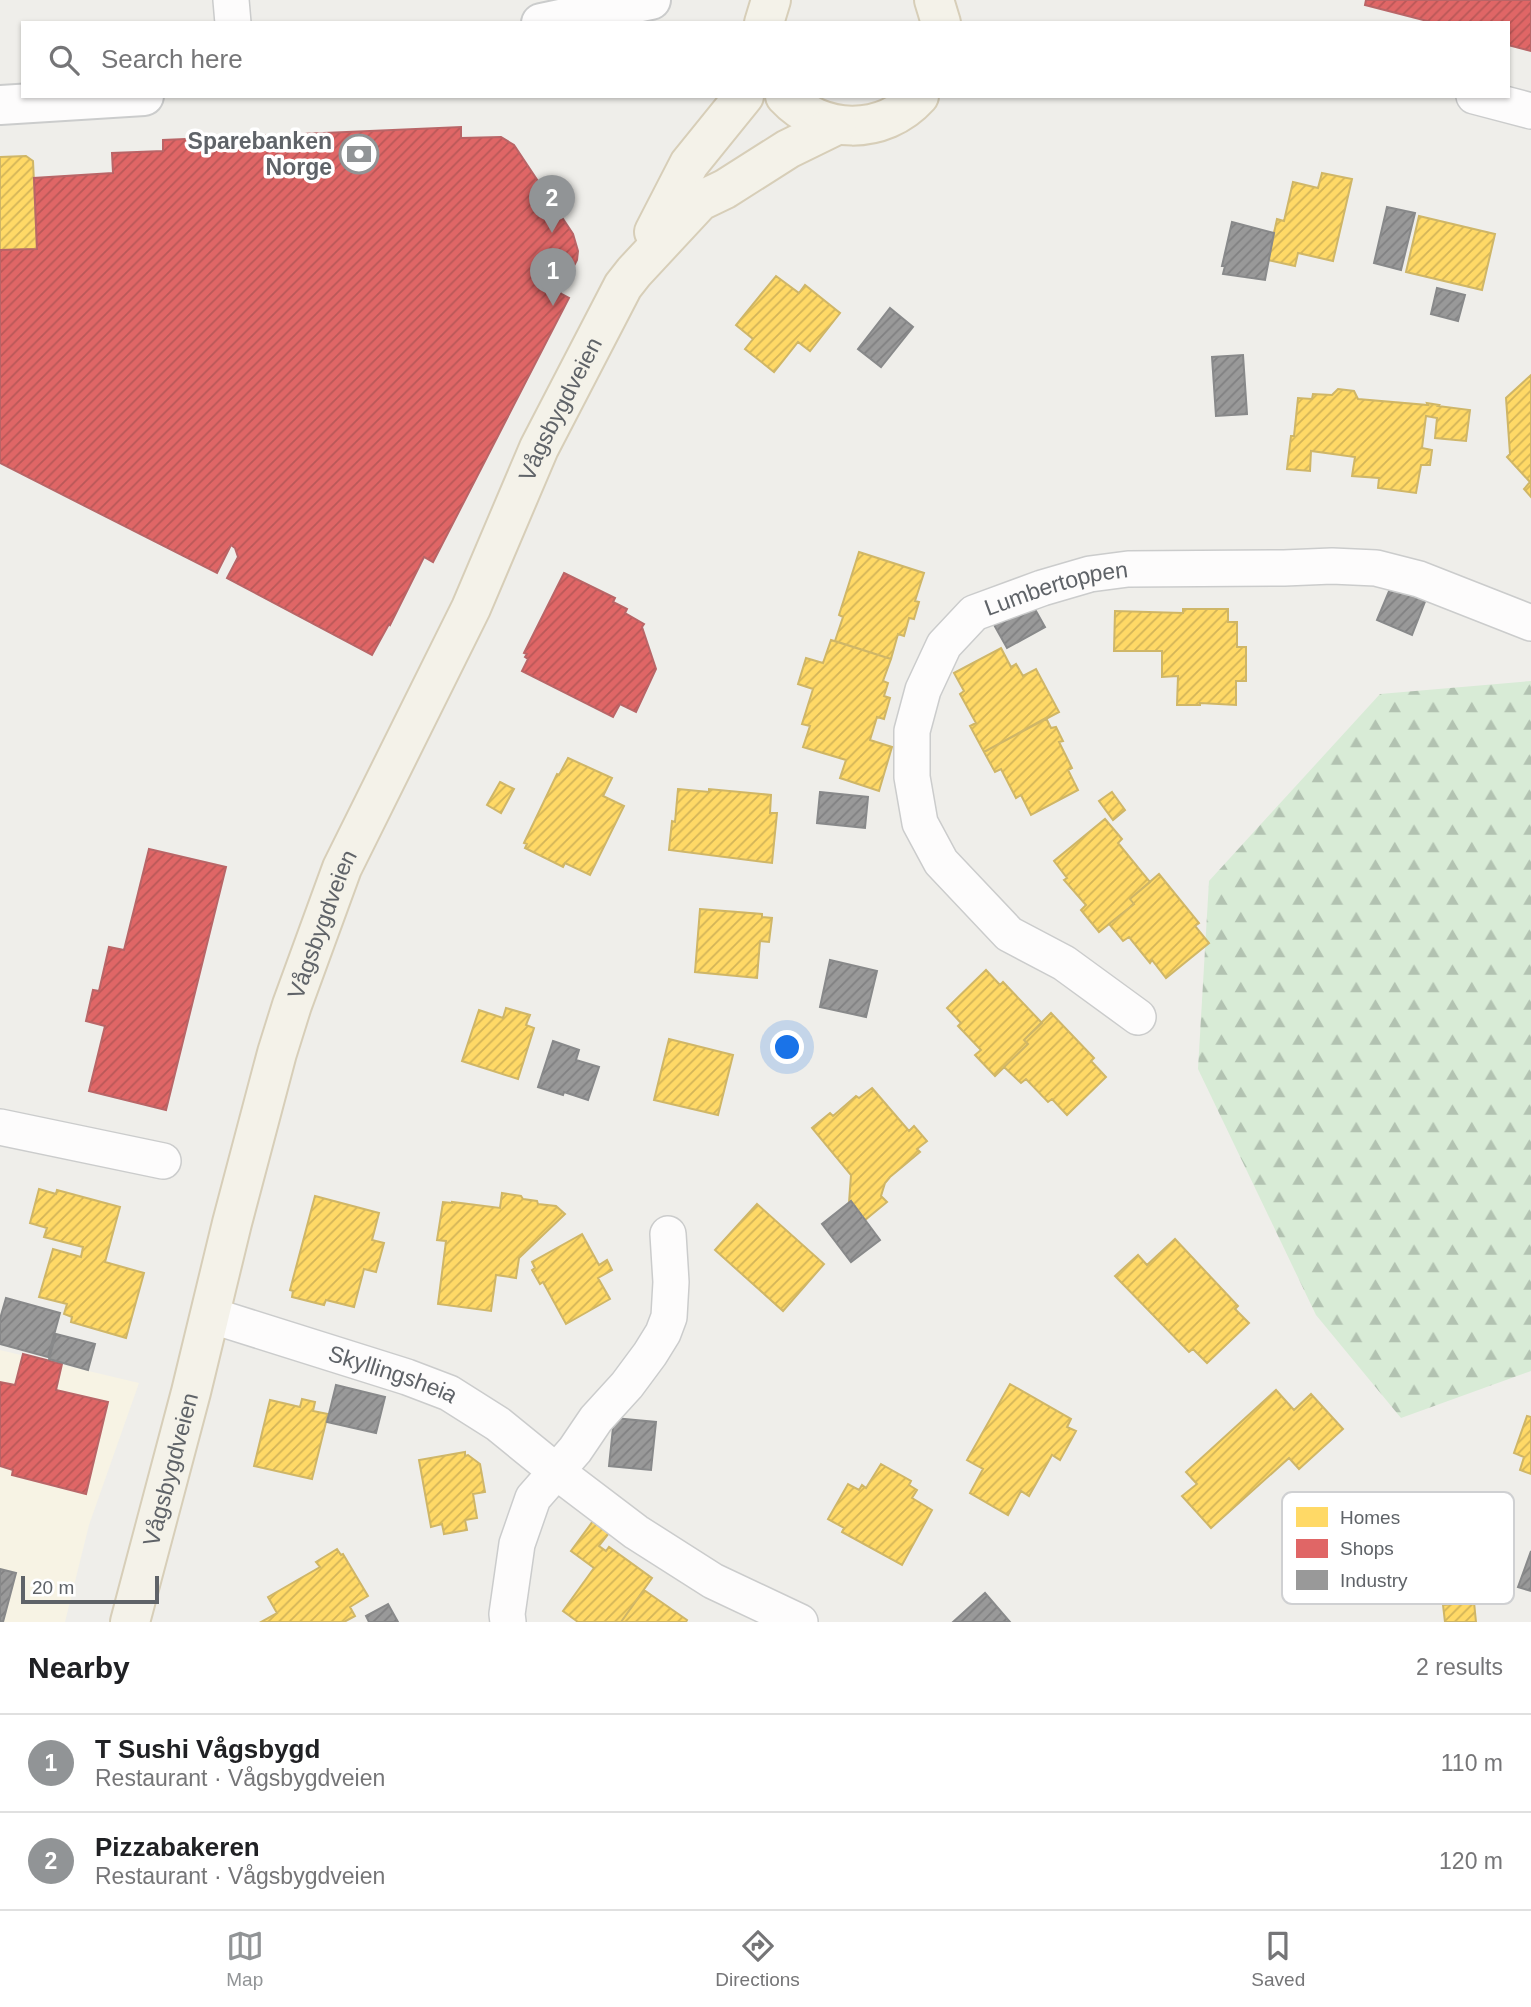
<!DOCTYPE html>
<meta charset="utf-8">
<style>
body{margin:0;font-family:Arial,sans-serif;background:#f2f2f2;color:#202124}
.scale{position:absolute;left:21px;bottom:18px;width:138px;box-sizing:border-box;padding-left:7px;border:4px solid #5f6368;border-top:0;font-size:19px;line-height:24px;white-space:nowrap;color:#5f6368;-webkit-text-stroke:5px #fff;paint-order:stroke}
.you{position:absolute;left:788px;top:1048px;width:24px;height:24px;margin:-18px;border:5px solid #fff;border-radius:50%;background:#1a73e8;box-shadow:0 0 0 10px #1a73e833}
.badge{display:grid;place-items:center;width:46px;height:46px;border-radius:50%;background:#919496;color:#fff;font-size:23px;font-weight:700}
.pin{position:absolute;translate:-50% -58px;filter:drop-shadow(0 2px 4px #0008)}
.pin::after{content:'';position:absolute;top:37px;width:24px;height:21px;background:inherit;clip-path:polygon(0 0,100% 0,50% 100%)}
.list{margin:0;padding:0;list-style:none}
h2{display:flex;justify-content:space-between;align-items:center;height:91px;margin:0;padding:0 28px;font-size:30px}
h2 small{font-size:23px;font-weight:400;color:#757577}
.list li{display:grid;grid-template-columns:46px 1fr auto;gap:21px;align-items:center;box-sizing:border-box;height:98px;padding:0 28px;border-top:2px solid #e0e0e0}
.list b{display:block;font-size:26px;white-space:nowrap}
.list p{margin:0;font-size:23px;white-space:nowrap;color:#757577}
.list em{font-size:23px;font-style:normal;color:#757577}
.icon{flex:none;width:38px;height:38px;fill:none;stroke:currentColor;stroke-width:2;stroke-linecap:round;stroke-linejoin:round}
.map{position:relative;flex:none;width:1531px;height:1622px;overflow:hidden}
.search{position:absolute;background:#fff;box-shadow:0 2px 5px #0004;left:21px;right:21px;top:21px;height:77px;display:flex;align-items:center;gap:18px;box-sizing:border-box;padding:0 24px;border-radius:0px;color:#757577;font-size:26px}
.sheet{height:287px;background:#fff}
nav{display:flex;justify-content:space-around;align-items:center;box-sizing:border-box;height:98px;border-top:2px solid #e0e0e0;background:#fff;font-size:19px;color:#757577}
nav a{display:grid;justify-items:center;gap:4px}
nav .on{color:#919496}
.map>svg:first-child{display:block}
.commercial{fill:#f7f3e4}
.forest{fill:url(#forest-firs)}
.homes{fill:url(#homes-hatch);stroke:#cfb667;stroke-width:2}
.shops{fill:url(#shops-hatch);stroke:#b96567;stroke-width:2}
.industry{fill:url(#industry-hatch);stroke:#88898a;stroke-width:2}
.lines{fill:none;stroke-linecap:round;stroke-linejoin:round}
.minor-casing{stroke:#cbcccc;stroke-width:38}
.tertiary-casing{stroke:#cbcccc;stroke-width:42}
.primary-casing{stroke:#d7ceb8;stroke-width:42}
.minor{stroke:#fdfcfc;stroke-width:35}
.tertiary{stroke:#fdfcfc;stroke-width:38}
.primary{stroke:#f4f2e9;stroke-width:38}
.labels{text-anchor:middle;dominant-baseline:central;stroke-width:7;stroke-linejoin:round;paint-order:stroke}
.poi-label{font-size:23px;font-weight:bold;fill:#5f6368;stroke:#fff;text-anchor:end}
.street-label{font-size:23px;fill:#5f6368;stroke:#fff}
.key{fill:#fff;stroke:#cfd0d2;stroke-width:2}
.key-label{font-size:19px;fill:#5f6368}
</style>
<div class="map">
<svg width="1531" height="1622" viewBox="0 0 1531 1622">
<defs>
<pattern id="forest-firs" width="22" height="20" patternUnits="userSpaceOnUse" patternTransform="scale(1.75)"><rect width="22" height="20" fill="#d8ebd6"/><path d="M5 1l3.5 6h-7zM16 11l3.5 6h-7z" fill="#b2c2b1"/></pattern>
<pattern id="homes-hatch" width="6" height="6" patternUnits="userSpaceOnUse" patternTransform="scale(1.75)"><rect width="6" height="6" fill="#ffd966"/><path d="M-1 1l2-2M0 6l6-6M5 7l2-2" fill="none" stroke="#d2b458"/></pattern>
<pattern id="shops-hatch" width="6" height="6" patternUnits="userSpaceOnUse" patternTransform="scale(1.75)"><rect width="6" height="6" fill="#e06666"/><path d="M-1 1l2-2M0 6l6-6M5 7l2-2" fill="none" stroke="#b95858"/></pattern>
<pattern id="industry-hatch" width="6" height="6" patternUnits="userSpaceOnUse" patternTransform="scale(1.75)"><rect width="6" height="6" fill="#999"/><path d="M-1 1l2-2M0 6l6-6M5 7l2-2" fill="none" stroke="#808081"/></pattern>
</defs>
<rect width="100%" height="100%" fill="#efeeea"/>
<path class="commercial" d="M 0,1350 L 139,1383 L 89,1525 L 65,1622 L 0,1622 Z"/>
<path class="forest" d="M 1531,681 L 1531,1371 L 1401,1418 L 1316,1315 L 1198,1069 L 1209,881 L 1380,694 Z"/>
<path class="homes" d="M 26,156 L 33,161 L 37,249 L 0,250 L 0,157 Z
M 1322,173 L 1352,179 L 1333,261 L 1298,253 L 1295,266 L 1268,260 L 1277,219 L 1284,221 L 1293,182 L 1318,188 Z
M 1419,216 L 1495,234 L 1482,290 L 1406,272 Z
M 776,276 L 799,293 L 805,285 L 840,313 L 810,351 L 798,342 L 774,372 L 745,349 L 753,339 L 736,325 Z
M 1531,375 L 1531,497 L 1524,489 L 1530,482 L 1507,457 L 1510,454 L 1506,398 Z
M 1338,389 L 1354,391 L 1358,399 L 1428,405 L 1427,403 L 1439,405 L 1438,406 L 1470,410 L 1466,441 L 1435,438 L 1437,418 L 1426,416 L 1422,448 L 1432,450 L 1430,465 L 1421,465 L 1416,493 L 1378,488 L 1379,478 L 1352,476 L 1355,457 L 1311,451 L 1310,471 L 1287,469 L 1291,436 L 1294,436 L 1298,398 L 1312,399 L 1313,394 L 1332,395 Z
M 859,552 L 924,573 L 915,601 L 919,602 L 914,619 L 909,618 L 904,636 L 898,634 L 891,659 L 835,641 L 843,617 L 839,615 Z
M 1183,609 L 1228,609 L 1228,622 L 1237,622 L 1237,647 L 1246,647 L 1246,681 L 1236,681 L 1236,705 L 1200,703 L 1200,705 L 1177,705 L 1178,676 L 1162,677 L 1162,651 L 1114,651 L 1115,611 L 1183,613 Z
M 831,640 L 891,659 L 883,681 L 888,683 L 884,696 L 890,698 L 884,719 L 877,717 L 870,740 L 892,747 L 879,791 L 840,778 L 846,760 L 803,747 L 810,726 L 802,724 L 813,689 L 798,684 L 806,658 L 823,663 Z
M 1001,648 L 1011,667 L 1016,664 L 1023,676 L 1036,669 L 1059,712 L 984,752 L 970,726 L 976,723 L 960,694 L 964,691 L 954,673 Z
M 1046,718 L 1051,728 L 1056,727 L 1063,741 L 1059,742 L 1072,768 L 1068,770 L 1078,790 L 1031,815 L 1021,795 L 1016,798 L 1001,769 L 995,772 L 984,752 Z
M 568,758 L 612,778 L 603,796 L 624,806 L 590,875 L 565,863 L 563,867 L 525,848 L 527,844 L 524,843 L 557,774 L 559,775 Z
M 500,782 L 514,789 L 501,813 L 487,805 Z
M 678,789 L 709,792 L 709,789 L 771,795 L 770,813 L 777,813 L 772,863 L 669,850 L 672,821 L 675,822 Z
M 1112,792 L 1125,810 L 1113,820 L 1099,801 Z
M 1105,819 L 1122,839 L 1118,843 L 1150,882 L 1130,899 L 1134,904 L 1099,932 L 1081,910 L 1086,905 L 1064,880 L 1067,878 L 1054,861 Z
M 1159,874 L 1199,923 L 1195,926 L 1209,943 L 1166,978 L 1152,960 L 1150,963 L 1129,937 L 1123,941 L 1109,924 L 1134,904 L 1130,899 Z
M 700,909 L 762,914 L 762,917 L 772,918 L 769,942 L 760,941 L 757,978 L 695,972 Z
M 986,970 L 1000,985 L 1003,982 L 1042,1023 L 1024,1040 L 1028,1044 L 995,1076 L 975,1055 L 981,1050 L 958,1026 L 961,1023 L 947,1008 Z
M 506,1008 L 530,1015 L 526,1025 L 534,1028 L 518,1079 L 462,1061 L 479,1010 L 503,1018 Z
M 1051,1013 L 1094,1058 L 1091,1061 L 1106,1077 L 1067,1115 L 1052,1099 L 1048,1102 L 1026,1079 L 1021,1083 L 1004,1067 L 1028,1044 L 1024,1040 Z
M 669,1039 L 733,1055 L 718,1115 L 654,1100 Z
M 872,1088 L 909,1131 L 914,1126 L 927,1141 L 917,1149 L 920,1152 L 890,1177 L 885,1183 L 881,1196 L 887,1202 L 865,1220 L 851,1201 L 849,1203 L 851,1175 L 812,1128 L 830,1113 L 833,1116 L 856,1096 L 859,1098 Z
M 39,1189 L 56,1194 L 57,1190 L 120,1207 L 105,1262 L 144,1273 L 126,1338 L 71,1322 L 72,1317 L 64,1314 L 67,1304 L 39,1297 L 53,1249 L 81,1257 L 83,1247 L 44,1237 L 47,1228 L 30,1223 Z
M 502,1193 L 521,1196 L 523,1199 L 537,1201 L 538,1204 L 556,1206 L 565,1214 L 519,1258 L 516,1278 L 496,1275 L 491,1311 L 438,1304 L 446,1241 L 437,1240 L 443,1202 L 452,1203 L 452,1202 L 500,1208 Z
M 315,1196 L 379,1213 L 372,1240 L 384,1243 L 376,1272 L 364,1269 L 354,1307 L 326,1300 L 324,1305 L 292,1297 L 293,1291 L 290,1290 Z
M 757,1204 L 824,1264 L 783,1311 L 715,1250 Z
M 582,1234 L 599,1265 L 607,1260 L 612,1270 L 598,1278 L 610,1299 L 566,1324 L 543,1282 L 540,1284 L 532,1270 L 535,1268 L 532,1262 Z
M 1175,1239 L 1238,1306 L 1235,1309 L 1249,1323 L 1207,1363 L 1193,1349 L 1189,1352 L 1115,1276 L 1138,1255 L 1147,1265 Z
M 1010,1384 L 1071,1419 L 1067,1427 L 1076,1431 L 1060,1460 L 1052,1455 L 1029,1496 L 1021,1491 L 1008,1515 L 970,1493 L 983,1469 L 967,1460 Z
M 1276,1390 L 1294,1410 L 1311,1394 L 1343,1429 L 1299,1469 L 1289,1458 L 1211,1528 L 1182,1496 L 1197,1484 L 1186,1472 Z
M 302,1399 L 315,1402 L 313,1411 L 328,1414 L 312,1479 L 254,1466 L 270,1400 L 300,1407 Z
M 1527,1416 L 1531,1417 L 1531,1474 L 1520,1470 L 1524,1457 L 1514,1453 Z
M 465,1452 L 465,1456 L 468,1455 L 480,1464 L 485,1492 L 473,1494 L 477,1518 L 465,1520 L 467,1530 L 444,1534 L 442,1524 L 431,1527 L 419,1460 Z
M 881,1464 L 911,1481 L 909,1485 L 917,1490 L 912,1498 L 932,1510 L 902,1565 L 842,1532 L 844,1528 L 828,1519 L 848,1484 L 859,1490 L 862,1485 L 866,1488 Z
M 593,1521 L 609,1533 L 599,1546 L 606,1551 L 609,1547 L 652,1578 L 621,1622 L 578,1622 L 563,1611 L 594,1568 L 571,1551 Z
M 337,1549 L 341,1555 L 343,1554 L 368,1596 L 350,1607 L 355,1616 L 344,1622 L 261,1622 L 277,1613 L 268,1597 L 320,1567 L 316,1562 Z
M 644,1590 L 687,1620 L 686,1622 L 621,1622 Z
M 1474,1602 L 1476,1622 L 1445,1622 L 1443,1605 Z"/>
<path class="shops" d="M 1366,0 L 1531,0 L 1531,51 L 1508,45 L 1508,23 L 1435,23 L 1365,5 Z
M 461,127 L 461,138 L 501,137 L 514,145 L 573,234 L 578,251 L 577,260 L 560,293 L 569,298 L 433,562 L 424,557 L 390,625 L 389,624 L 372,655 L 227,578 L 238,557 L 235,548 L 231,545 L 217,573 L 0,463 L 0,250 L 37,249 L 34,178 L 113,173 L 112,153 L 163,151 L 163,140 Z
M 564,573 L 615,598 L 613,602 L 627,609 L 625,613 L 644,624 L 642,627 L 656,669 L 636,712 L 620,704 L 613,717 L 522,671 L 528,659 L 525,657 L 527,654 L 524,653 Z
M 149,849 L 226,867 L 166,1110 L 89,1091 L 105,1026 L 86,1021 L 93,990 L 99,991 L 109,947 L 124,950 Z
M 23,1354 L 62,1364 L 56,1390 L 108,1402 L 86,1494 L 12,1475 L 13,1470 L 0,1466 L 0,1382 L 15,1385 Z"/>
<path class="industry" d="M 1387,207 L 1415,213 L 1401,270 L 1374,263 Z
M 1232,222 L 1274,233 L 1265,280 L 1223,274 L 1225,266 L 1222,266 Z
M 1437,288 L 1465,295 L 1458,321 L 1431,314 Z
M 890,308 L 913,327 L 881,367 L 858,349 Z
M 1243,355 L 1247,414 L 1216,416 L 1212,357 Z
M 1392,584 L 1426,599 L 1412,635 L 1377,620 Z
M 1027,595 L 1045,627 L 1007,648 L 989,616 Z
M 820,792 L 868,797 L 865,828 L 817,823 Z
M 830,960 L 877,971 L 866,1017 L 820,1007 Z
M 553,1041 L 579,1050 L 576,1060 L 599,1067 L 588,1100 L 564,1092 L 563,1095 L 538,1087 Z
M 851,1201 L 880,1240 L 851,1262 L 822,1224 Z
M 6,1298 L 60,1313 L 48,1357 L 0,1344 L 0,1319 Z
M 56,1334 L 95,1344 L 88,1370 L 49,1359 Z
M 336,1385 L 385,1397 L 376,1433 L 327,1422 Z
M 614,1418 L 656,1422 L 651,1470 L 609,1466 Z
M 1531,1551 L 1531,1591 L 1518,1587 Z
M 0,1569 L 16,1573 L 3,1622 L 0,1621 Z
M 985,1593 L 1010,1622 L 953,1622 Z
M 388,1604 L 398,1622 L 369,1622 L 366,1616 Z"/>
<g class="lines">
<defs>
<g id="minor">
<path d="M 231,0 L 233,23"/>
<path d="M 1474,96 L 1531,111"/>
<path id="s1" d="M 1138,1017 L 1064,963 L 1009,934 L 941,862 L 920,823 L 912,777 L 912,731 L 923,690 L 944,645 L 974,613 L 1042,588 L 1090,574 L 1128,569 L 1284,568 L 1332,566 L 1376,568 L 1419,579 L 1531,623"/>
<path d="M 0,1127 L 163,1161"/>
<path id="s2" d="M 210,1315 L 407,1377 L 449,1393 L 498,1424 L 557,1472 L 636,1532 L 713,1581 L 800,1622"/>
<path d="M 508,1622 L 507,1614 L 517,1544 L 533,1498 L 575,1450 L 596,1419 L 627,1385 L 650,1354 L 663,1333 L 669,1317 L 671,1282 L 668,1234"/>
</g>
<path id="tertiary" d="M 541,23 L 651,0
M 0,105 L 144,96"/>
<g id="primary">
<path d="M 934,0 L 941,23"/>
<path d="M 764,23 L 771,0"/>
<path d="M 785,96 C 821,135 883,136 919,96"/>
<path d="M 654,232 L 689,164 L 744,96"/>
<path id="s3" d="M 130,1622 L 191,1392 L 232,1223 L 277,1053 L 292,1005 L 342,868 L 471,608 L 539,448 L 623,286 L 634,272 L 700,201 L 725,189 L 788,149 L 837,125"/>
</g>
</defs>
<use href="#minor" class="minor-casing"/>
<use href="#tertiary" class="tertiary-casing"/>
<use href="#primary" class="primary-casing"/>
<use href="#minor" class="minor"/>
<use href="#tertiary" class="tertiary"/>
<use href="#primary" class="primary"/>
</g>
<defs>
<symbol id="bank-ring" viewBox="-11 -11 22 22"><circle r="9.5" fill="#fff" stroke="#919496" stroke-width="1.5"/><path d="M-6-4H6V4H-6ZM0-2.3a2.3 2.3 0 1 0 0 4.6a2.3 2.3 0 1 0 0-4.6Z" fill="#919496"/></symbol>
</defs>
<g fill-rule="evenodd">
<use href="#bank-ring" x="337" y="132" width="44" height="44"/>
</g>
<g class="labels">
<g class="poi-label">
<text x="332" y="141">Sparebanken<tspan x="332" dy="26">Norge</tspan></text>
</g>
<g class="street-label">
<text stroke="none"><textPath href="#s3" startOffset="1292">Vågsbygdveien</textPath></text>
<text stroke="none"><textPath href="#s1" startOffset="612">Lumbertoppen</textPath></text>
<text stroke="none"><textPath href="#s3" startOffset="724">Vågsbygdveien</textPath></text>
<text stroke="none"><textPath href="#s2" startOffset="192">Skyllingsheia</textPath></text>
<text stroke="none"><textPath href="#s3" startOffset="158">Vågsbygdveien</textPath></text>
</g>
</g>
<rect x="1282" y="1492" width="232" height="112" rx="10" class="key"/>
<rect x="1296" y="1507" width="32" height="20" fill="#ffd966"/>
<rect x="1296" y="1539" width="32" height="19" fill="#e06666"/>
<rect x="1296" y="1570" width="32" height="20" fill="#999"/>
<g class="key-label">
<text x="1340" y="1524">Homes</text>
<text x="1340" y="1555">Shops</text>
<text x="1340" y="1587">Industry</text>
</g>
</svg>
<div class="scale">20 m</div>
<div class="you"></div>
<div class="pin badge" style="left:553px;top:306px">1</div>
<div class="pin badge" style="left:552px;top:233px">2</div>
<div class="search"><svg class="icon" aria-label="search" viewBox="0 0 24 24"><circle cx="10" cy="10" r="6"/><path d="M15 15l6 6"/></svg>Search here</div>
</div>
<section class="sheet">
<h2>Nearby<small>2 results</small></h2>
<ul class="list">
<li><span class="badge">1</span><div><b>T Sushi Vågsbygd</b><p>Restaurant · Vågsbygdveien</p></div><em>110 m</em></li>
<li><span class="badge">2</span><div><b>Pizzabakeren</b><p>Restaurant · Vågsbygdveien</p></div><em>120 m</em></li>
</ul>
</section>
<nav>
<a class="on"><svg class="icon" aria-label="map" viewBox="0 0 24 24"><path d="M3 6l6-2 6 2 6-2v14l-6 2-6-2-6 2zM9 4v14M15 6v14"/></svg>Map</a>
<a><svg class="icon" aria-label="directions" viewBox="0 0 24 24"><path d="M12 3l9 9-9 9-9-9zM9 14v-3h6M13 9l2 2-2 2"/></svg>Directions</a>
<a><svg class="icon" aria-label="saved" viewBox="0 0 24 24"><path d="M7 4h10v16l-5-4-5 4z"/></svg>Saved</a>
</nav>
